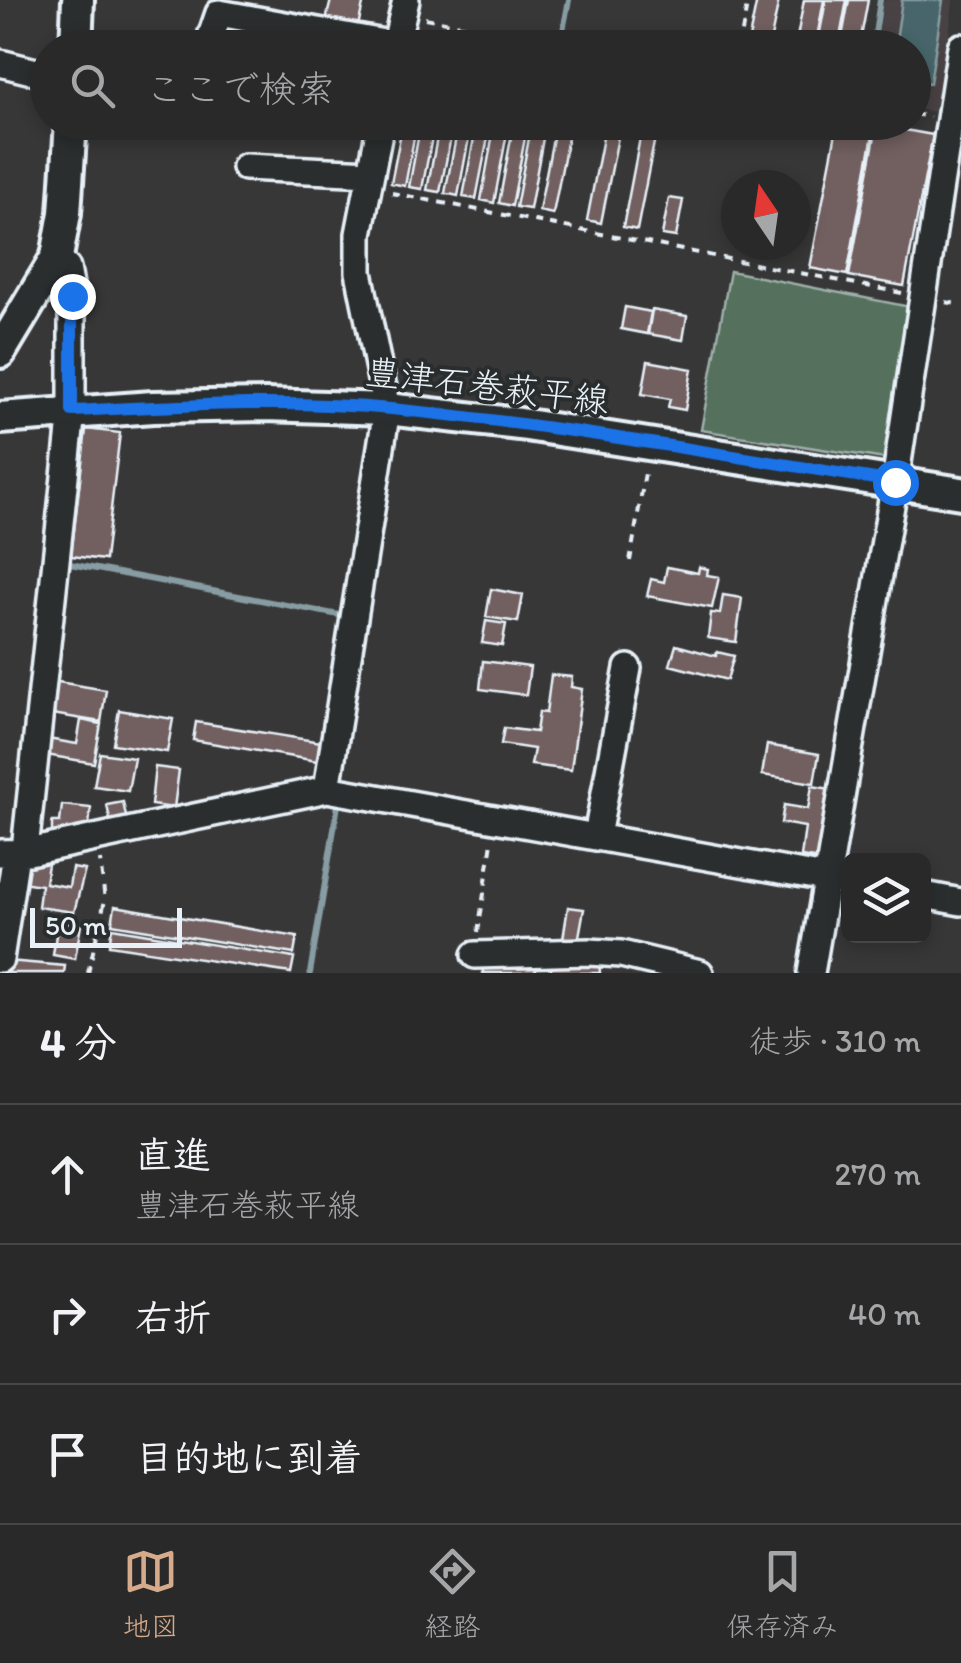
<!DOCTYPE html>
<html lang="ja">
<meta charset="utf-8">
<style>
body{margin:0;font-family:Itim,"Klee One",sans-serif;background:#363536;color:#f1f3f6}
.controls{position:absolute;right:30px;bottom:30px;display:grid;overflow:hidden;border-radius:15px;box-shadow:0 5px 15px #0003}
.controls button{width:90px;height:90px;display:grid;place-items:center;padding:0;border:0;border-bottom:2px solid #464547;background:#2a292a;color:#f1f3f6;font:50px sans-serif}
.compass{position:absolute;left:721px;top:170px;width:90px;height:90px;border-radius:50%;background:#2a292a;box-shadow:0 5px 15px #0003;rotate:347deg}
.scale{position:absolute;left:30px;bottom:25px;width:152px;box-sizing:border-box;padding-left:10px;border:5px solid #e8f1f8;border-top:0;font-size:28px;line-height:35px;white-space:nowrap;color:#e8f1f8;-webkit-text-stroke:8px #2a2d2e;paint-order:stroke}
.stop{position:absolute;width:30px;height:30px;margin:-22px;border:8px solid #1a73e8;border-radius:50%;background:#fff}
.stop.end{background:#1a73e8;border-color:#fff;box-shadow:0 2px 10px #0008}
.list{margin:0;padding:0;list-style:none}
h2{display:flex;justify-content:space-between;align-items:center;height:130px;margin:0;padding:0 40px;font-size:42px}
h2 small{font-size:32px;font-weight:400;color:#a5a6a8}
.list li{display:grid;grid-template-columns:65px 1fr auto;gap:30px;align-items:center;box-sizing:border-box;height:140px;padding:0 40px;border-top:2px solid #464547}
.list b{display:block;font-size:38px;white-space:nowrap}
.list p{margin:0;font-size:32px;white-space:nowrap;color:#a5a6a8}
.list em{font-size:32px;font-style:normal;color:#a5a6a8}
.icon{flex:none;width:55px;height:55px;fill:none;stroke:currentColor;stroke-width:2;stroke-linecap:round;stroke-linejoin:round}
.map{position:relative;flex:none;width:961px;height:973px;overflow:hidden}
.search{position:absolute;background:#2a292a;box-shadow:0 5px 15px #0003;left:30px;right:30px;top:30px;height:110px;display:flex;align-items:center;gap:25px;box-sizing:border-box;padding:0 35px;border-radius:55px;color:#a5a6a8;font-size:38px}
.sheet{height:550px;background:#2a292a}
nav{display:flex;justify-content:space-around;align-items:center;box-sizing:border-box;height:140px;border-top:2px solid #464547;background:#2a292a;font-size:28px;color:#a5a6a8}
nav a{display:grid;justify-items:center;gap:5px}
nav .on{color:#d6ab8b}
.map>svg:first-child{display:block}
.built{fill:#494344}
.green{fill:#556f5d;stroke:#9eb0aa;stroke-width:2.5}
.water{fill:#47656a;stroke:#879da3;stroke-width:2.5}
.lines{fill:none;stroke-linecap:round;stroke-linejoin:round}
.stream{stroke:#879da3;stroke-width:6}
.building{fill:#725f5f;stroke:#e8f1f8;stroke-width:2.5}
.minor-casing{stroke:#e8f1f8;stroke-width:32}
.major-casing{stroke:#e8f1f8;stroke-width:38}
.path{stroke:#e8f1f8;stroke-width:4;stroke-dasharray:8 8;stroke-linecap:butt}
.minor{stroke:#2a2d2e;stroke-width:25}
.major{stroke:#2a2d2e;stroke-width:30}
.route{stroke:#1a73e8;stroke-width:12}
.labels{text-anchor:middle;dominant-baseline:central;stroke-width:8;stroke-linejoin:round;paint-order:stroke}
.street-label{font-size:35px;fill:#e8f1f8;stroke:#2a2d2e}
</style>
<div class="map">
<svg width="961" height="973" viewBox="0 0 961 973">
<rect width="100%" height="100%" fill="#383738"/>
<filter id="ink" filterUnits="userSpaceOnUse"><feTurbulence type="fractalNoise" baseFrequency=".01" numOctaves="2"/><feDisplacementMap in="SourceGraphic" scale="20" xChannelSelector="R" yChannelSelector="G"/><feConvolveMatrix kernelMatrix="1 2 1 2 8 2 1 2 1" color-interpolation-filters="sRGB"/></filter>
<g filter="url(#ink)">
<path class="built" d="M 884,0 L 953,0 L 941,104 L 933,112 L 914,108 L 914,48 L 876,48 Z"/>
<path class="green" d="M 730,271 L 910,307 L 885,459 L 701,430 Z"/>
<path class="water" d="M 902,0 L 943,0 L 930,83 L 914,81 L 914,48 L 895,47 Z"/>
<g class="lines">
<path class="stream" d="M 408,32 L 408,29 L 507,48
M 560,46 L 569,0
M 873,48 L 880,0
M 387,348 L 396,384
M 65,563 L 339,615
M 310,973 L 338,805"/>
</g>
<path class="building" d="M 331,0 L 364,0 L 358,26 L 326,20 Z
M 757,0 L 779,0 L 769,48 L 747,48 Z
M 804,0 L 824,0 L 815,48 L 795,48 Z
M 826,0 L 847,0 L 838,48 L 817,48 Z
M 849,0 L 868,0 L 859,48 L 840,48 Z
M 403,122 L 417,122 L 405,186 L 391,183 Z
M 421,122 L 435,122 L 422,189 L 409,187 Z
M 440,122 L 454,122 L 440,192 L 427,190 Z
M 459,122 L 472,122 L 458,196 L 445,193 Z
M 477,122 L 491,122 L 476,199 L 463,197 Z
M 495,122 L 509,122 L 494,203 L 481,200 Z
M 514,122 L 528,122 L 512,206 L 499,203 Z
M 532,122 L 546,122 L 530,209 L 516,207 Z
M 556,122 L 571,122 L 553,214 L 539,211 Z
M 606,122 L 621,122 L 601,223 L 587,220 Z
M 643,122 L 658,122 L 637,230 L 623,227 Z
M 838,122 L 875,124 L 847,275 L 810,268 Z
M 877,125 L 933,135 L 904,286 L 849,276 Z
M 669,198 L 683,200 L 676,237 L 662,235 Z
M 625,307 L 651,312 L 647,334 L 621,329 Z
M 652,310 L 687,316 L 683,340 L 648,334 Z
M 648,361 L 692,369 L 685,410 L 668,407 L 670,399 L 642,394 Z
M 86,429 L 120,433 L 105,560 L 71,556 Z
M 667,567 L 698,573 L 699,567 L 708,569 L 707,575 L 719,577 L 712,608 L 647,596 L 651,579 L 664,582 Z
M 491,589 L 523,595 L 518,622 L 486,617 Z
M 723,595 L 742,598 L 736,642 L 708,638 L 711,613 L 720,614 Z
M 486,621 L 506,624 L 502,646 L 482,643 Z
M 676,645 L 716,656 L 717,652 L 734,656 L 727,680 L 670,665 Z
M 483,661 L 530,667 L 526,695 L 480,689 Z
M 551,675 L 572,677 L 571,687 L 582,689 L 571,770 L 531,765 L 534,749 L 501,744 L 504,728 L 536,732 L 539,712 L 546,713 Z
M 52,681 L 106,690 L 101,722 L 46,713 Z
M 119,710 L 173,719 L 167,752 L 113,744 Z
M 81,720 L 101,724 L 94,763 L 40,754 L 42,738 L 77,744 Z
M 196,722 L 321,742 L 317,761 L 193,740 Z
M 767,745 L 819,754 L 814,783 L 762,775 Z
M 100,753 L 134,758 L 128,791 L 94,786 Z
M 155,767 L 179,770 L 174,808 L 151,805 Z
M 812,786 L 831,789 L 820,860 L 801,857 L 805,827 L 781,823 L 784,805 L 808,809 Z
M 123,802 L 127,821 L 111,825 L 107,805 Z
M 62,805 L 91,808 L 88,833 L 65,831 L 66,836 L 52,836 L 52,822 L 60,822 Z
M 25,861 L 48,864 L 45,883 L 69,887 L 72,868 L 85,870 L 74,912 L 38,907 L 41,885 L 22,882 Z
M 115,906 L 297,937 L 294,954 L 112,924 Z
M 568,907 L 584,909 L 578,942 L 563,939 Z
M 58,921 L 81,925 L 75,959 L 53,955 Z
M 112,928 L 294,958 L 291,973 L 109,945 Z
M 535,959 L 536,973 L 483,973 L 482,961 Z
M 8,961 L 65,966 L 64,973 L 7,973 Z
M 599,962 L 600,973 L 551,973 L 551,963 Z"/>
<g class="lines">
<defs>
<path id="minor" d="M 203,48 L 209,42 L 219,13 L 395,45
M 395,48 L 406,0
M 0,63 L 48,75
M 245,167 L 371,173
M 327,789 L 387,409 L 359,272 L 359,234 L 381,122
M 597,836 L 628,668
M 29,852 L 26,840 L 72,411 L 72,296 L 67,268 L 57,257
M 0,853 L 29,852 L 327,789 L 848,882
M 924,895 L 961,902
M 475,955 L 589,952 L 621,954 L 700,973
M 0,959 L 16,854
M 811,973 L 895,482 L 961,47"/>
<path id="major" d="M 76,48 L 78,0
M 0,352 L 57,257 L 65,213 L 71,122
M 0,418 L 153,407 L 265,405 L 387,409 L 520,424 L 961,493"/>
</defs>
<use href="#minor" class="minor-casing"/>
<use href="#major" class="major-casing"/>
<path class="path" d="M 425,18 L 577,48
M 739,48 L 748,0
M 914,114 L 930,117
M 392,193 L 902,293
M 946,302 L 961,305
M 630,561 L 646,467
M 478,932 L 492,842
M 88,973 L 105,900 L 100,860"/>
<use href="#minor" class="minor"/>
<use href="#major" class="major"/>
</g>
</g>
<g class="lines" filter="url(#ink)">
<path class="route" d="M 72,296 L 72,411 C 177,406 286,399 391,409 C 560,425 727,456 895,482"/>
</g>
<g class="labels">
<g class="street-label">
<text transform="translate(487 386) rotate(7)">豊津石巻萩平線</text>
</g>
</g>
</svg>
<div class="controls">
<button><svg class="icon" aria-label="layers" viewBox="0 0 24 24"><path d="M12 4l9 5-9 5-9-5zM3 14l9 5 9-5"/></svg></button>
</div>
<svg class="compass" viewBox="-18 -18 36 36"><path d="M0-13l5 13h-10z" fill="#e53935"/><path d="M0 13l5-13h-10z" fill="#a5a6a8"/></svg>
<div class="scale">50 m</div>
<div class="stop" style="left:895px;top:482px"></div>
<div class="stop end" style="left:72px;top:296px"></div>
<div class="search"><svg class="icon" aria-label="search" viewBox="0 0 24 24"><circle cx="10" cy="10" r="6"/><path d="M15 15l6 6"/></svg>ここで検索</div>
</div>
<section class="sheet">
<h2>4 分<small>徒歩 · 310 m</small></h2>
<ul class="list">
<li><svg class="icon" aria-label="ahead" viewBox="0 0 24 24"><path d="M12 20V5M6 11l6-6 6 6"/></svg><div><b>直進</b><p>豊津石巻萩平線</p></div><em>270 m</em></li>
<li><svg class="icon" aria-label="right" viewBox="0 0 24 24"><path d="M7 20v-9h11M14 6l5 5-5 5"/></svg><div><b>右折</b></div><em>40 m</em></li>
<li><svg class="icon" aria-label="arrive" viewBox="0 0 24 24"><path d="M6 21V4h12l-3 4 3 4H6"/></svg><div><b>目的地に到着</b></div></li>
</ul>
</section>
<nav>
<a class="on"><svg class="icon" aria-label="map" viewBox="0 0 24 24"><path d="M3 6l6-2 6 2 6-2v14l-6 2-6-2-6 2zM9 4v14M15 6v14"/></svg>地図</a>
<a><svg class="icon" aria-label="directions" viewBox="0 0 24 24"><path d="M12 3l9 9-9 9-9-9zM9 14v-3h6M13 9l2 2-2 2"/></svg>経路</a>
<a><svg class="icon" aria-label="saved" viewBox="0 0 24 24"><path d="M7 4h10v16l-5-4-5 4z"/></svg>保存済み</a>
</nav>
